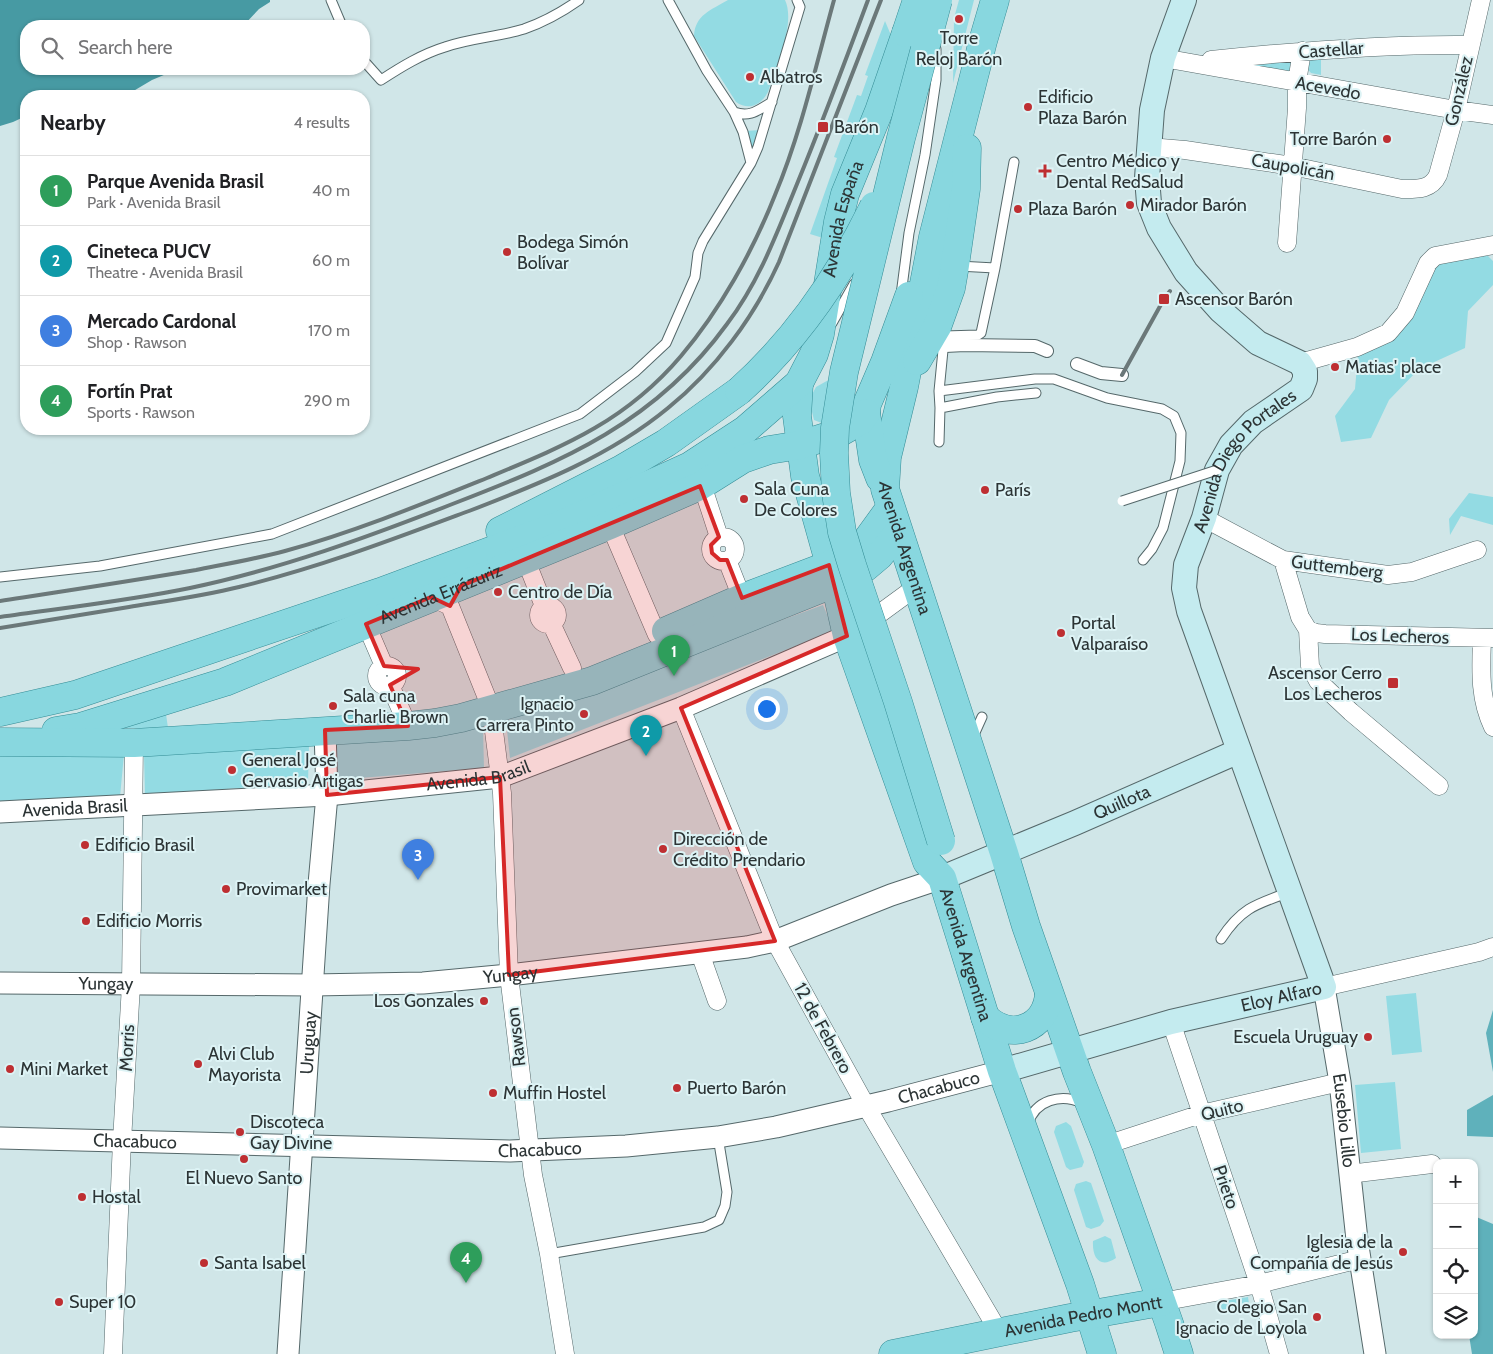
<!DOCTYPE html>
<meta charset="utf-8">
<style>
body{margin:0;font-family:Cabin,sans-serif;background:#f6f6f6;color:#202124}
.controls{position:absolute;right:15px;bottom:15px;display:grid;overflow:hidden;border-radius:10px;box-shadow:0 1px 4px #0004}
.controls button{width:45px;height:45px;display:grid;place-items:center;padding:0;border:0;border-bottom:1px solid #e0e0e0;background:#fff;color:#202124;font:25px sans-serif}
.you{position:absolute;left:766px;top:708px;width:18px;height:18px;margin:-12px;border:4px solid #fff;border-radius:50%;background:#1a73e8;box-shadow:0 0 0 8px #1a73e833}
.badge{display:grid;place-items:center;width:32px;height:32px;border-radius:50%;background:#be2f32;color:#fff;font-size:16px;font-weight:700}
.pin{position:absolute;translate:-50% -41px;filter:drop-shadow(0 1px 2px #0008)}
.pin::after{content:'';position:absolute;top:26px;width:18px;height:15px;background:inherit;clip-path:polygon(0 0,100% 0,50% 100%)}
.list{margin:0;padding:0;list-style:none}
h2{display:flex;justify-content:space-between;align-items:center;height:65px;margin:0;padding:0 20px;font-size:21px}
h2 small{font-size:16px;font-weight:400;color:#757577}
.list li{display:grid;grid-template-columns:32px 1fr auto;gap:15px;align-items:center;box-sizing:border-box;height:70px;padding:0 20px;border-top:1px solid #e0e0e0}
.list b{display:block;font-size:19px;white-space:nowrap}
.list p{margin:0;font-size:16px;white-space:nowrap;color:#757577}
.list em{font-size:16px;font-style:normal;color:#757577}
.icon{flex:none;width:28px;height:28px;fill:none;stroke:currentColor;stroke-width:2;stroke-linecap:round;stroke-linejoin:round}
.map{position:relative;flex:none;width:1493px;height:1354px;overflow:hidden}
.search{position:absolute;background:#fff;box-shadow:0 1px 4px #0004;left:20px;top:20px;width:350px;height:55px;display:flex;align-items:center;gap:12px;box-sizing:border-box;padding:0 18px;border-radius:20px;color:#757577;font-size:19px}
.panel{position:absolute;background:#fff;box-shadow:0 1px 4px #0004;left:20px;top:90px;width:350px;height:345px;border-radius:20px}
.map>svg:first-child{display:block}
.green{fill:#93dbe3}
.forest{fill:#5fb1bb}
.water{fill:#479aa3}
.lines{fill:none;stroke-linecap:round;stroke-linejoin:round}
.service-casing{stroke:#55686a;stroke-width:11}
.pedestrian-casing{stroke:#55686a;stroke-width:14}
.minor-casing{stroke:#55686a;stroke-width:19}
.tertiary-casing{stroke:#55686a;stroke-width:23}
.secondary-casing{stroke:#55686a;stroke-width:26}
.primary-casing{stroke:#348c95;stroke-width:29}
.service{stroke:#fff;stroke-width:9}
.pedestrian{stroke:#fff;stroke-width:12}
.minor{stroke:#fff;stroke-width:18}
.tertiary{stroke:#fff;stroke-width:21}
.secondary{stroke:#c4ebef;stroke-width:24}
.primary{stroke:#88d7df;stroke-width:28}
.rail{stroke:#6b7879;stroke-width:4}
.service-bridge-casing{stroke:#55686a;stroke-width:11;stroke-linecap:butt}
.primary-bridge-casing{stroke:#348c95;stroke-width:29;stroke-linecap:butt}
.service-bridge{stroke:#fff;stroke-width:9}
.primary-bridge{stroke:#88d7df;stroke-width:28}
.marked{fill:#d62828;fill-opacity:0.2;stroke:#d62828;stroke-width:4;stroke-linejoin:round}
.poi-dot{fill:#be2f32;stroke:#ddf3f5;stroke-width:2}
.labels{text-anchor:middle;dominant-baseline:central;stroke-width:4;stroke-linejoin:round;paint-order:stroke}
.poi-label{font-size:18px;fill:#2c3435;stroke:#ddf3f5;text-anchor:start}
.street-label{font-size:18px;fill:#2c3435;stroke:#ddf3f5}
</style>
<div class="map">
<svg width="1493" height="1354" viewBox="0 0 1493 1354">
<rect width="100%" height="100%" fill="#d0e6e8"/>
<path class="green" d="M 728,0 L 785,0 C 796,23 776,68 768,92 C 761,105 749,111 736,102 L 694,36 C 695,15 711,10 728,0 Z
M 959,0 L 974,0 L 953,83 L 954,18 Z
M 885,21 L 893,40 L 823,238 L 810,234 L 837,158 L 834,157 L 857,95 L 861,96 L 868,76 L 865,75 Z
M 1321,55 L 1321,75 L 1311,73 L 1305,66 L 1306,59 Z
M 1252,59 L 1296,59 L 1295,69 L 1286,73 L 1251,66 Z
M 761,130 L 751,154 L 744,131 Z
M 1487,255 L 1493,261 L 1493,285 L 1468,311 L 1465,348 L 1419,369 L 1389,400 L 1371,438 L 1341,442 L 1335,416 L 1355,389 L 1358,353 L 1397,335 L 1437,262 Z
M 832,378 L 824,424 L 814,420 L 809,400 L 816,387 Z
M 1469,493 L 1493,497 L 1493,525 L 1461,516 L 1450,535 L 1449,519 Z
M 823,605 L 834,631 L 510,758 L 506,721 Z
M 166,714 L 168,728 L 122,728 Z
M 483,728 L 484,768 L 335,780 L 336,745 Z
M 309,745 L 308,783 L 145,795 L 144,754 Z
M 57,753 L 124,754 L 120,797 L 0,803 L 0,756 Z
M 1416,993 L 1422,1052 L 1392,1055 L 1386,996 Z
M 1395,1082 L 1401,1149 L 1361,1153 L 1355,1085 Z
M 1066,1122 L 1071,1126 L 1084,1162 L 1082,1167 L 1070,1170 L 1066,1167 L 1054,1132 L 1056,1126 Z
M 1086,1181 L 1091,1183 L 1104,1221 L 1100,1226 L 1091,1229 L 1086,1227 L 1074,1190 L 1076,1184 Z
M 1105,1236 L 1111,1239 L 1116,1258 C 1100,1269 1092,1258 1093,1241 Z
M 1248,1297 L 1249,1304 L 1220,1311 L 1218,1302 Z"/>
<path class="forest" d="M 1493,1010 L 1493,1072 L 1486,1033 Z
M 1493,1095 L 1493,1137 L 1467,1136 L 1467,1110 Z
M 1474,1216 L 1493,1224 L 1493,1354 L 1472,1354 L 1469,1335 L 1474,1335 Z"/>
<path class="water" d="M 0,0 L 270,0 L 270,2 L 259,9 L 243,26 L 26,26 L 26,69 L 178,69 L 152,80 L 125,96 L 26,96 L 26,116 L 13,122 L 0,126 Z"/>
<g class="lines">
<defs>
<path id="service" d="M 331,0 L 342,26
M 668,0 L 707,71 L 734,112 L 743,132 L 751,163
M 364,61 L 381,80 C 401,67 422,54 445,47 C 471,38 498,37 524,29 C 544,22 562,12 579,0
M 734,112 C 750,118 758,110 772,102
M 995,268 L 1014,162
M 901,295 L 909,233 L 925,155 L 936,80 L 936,49
M 832,323 L 854,284
M 944,336 L 978,335 L 981,333 L 995,268 L 958,266
M 939,391 L 1035,379 L 1054,379 L 1107,398 L 1162,409 L 1174,416 L 1181,433 L 1180,461 L 1163,528 L 1152,549 L 1143,560
M 940,408 L 997,397 L 1036,393
M 939,442 L 940,408 L 939,391 L 944,340
M 0,577 L 100,566 L 272,534 L 580,414 L 635,372 L 666,343 L 695,277 L 698,253 L 703,241 L 751,163 L 758,147 L 800,7 L 797,0
M 973,737 L 982,717
M 1221,939 C 1241,908 1256,904 1290,892
M 1028,1124 C 1035,1100 1061,1093 1082,1103
M 549,1254 L 704,1227 L 719,1220 L 725,1206 L 727,1192 L 718,1137"/>
<path id="pedestrian" d="M 925,347 L 965,345 L 1035,346 L 1047,351
M 1077,364 L 1101,373 L 1122,375"/>
<path id="minor" d="M 1163,58 L 1456,110 L 1493,115
M 1211,60 C 1297,51 1383,44 1470,45
M 1149,147 L 1185,150 L 1292,166 L 1402,189 C 1417,189 1431,190 1438,175 L 1456,110 L 1481,0
M 1287,243 L 1297,108 L 1297,82 L 1302,51
M 1300,363 L 1357,347 L 1388,333 L 1405,313 L 1428,263 L 1435,256 L 1493,245
M 700,486 L 706,497 L 719,537
M 1204,518 L 1283,560 L 1388,575 L 1412,572 L 1477,550
M 610,525 L 657,635
M711 549a12 12 0 1 1 24 0a12 12 0 1 1-24 0Z
M 525,558 L 544,606
M 727,560 L 742,598
M 1283,560 L 1300,617 L 1308,630 L 1310,666 L 1318,681 L 1351,712 L 1439,786
M 431,597 L 450,606 L 491,708 L 502,793 L 509,975 L 533,1175 L 549,1254 L 565,1354
M539 615a9 9 0 1 1 18 0a9 9 0 1 1-18 0Z
M 551,623 L 572,668
M 366,624 L 384,666
M 864,625 L 916,587
M 1308,630 L 1316,633 L 1325,634 L 1493,638
M 1482,638 C 1481,669 1479,698 1493,727
M377 676a10 10 0 1 1 20 0a10 10 0 1 1-20 0Z
M 390,685 L 408,726
M 681,708 L 775,941 L 866,1106 L 999,1332
M 700,953 L 717,1001
M 1324,987 L 1479,952 L 1493,947
M 1171,1022 L 1259,1284 L 1279,1354
M 1106,1145 L 1201,1114 L 1340,1082
M 1349,1174 L 1432,1164
M 1161,1302 L 1259,1284 L 1360,1259
M 113,1354 L 122,1141 L 131,985 L 134,743"/>
<g id="tertiary">
<path id="s1" d="M 0,812 L 327,795 L 500,777 L 681,708 L 847,636"/>
<path id="s2" d="M 0,983 L 313,985 L 423,983 L 509,975 L 747,947 L 775,941 L 891,895 L 942,878"/>
<path id="s3" d="M 1324,987 L 1340,1082 L 1357,1240 L 1375,1354"/>
<path id="s4" d="M 0,1138 L 510,1151 L 626,1146 L 718,1137 L 776,1127 L 888,1101 L 1002,1071"/>
<path id="s5" d="M 288,1354 L 319,884 L 327,795 L 325,730"/>
</g>
<g id="secondary">
<path id="s6" d="M 942,878 L 1075,823 L 1239,751"/>
<path id="s7" d="M 1002,1071 L 1171,1022 L 1324,987 L 1189,611 L 1184,588 L 1186,565 L 1204,518 L 1217,470 L 1231,445 L 1253,422 L 1301,389 L 1305,379 L 1305,371 L 1300,363 L 1258,343 L 1221,311 L 1186,272 L 1159,228 L 1149,203 L 1147,178 L 1152,110 L 1163,58 L 1184,0"/>
</g>
<g id="primary">
<path id="s8" d="M 995,0 L 983,41 L 933,237 L 904,387 L 887,457 L 885,489 L 1004,853 L 1026,926 L 1077,1072 L 1106,1145 L 1169,1323 L 1179,1354"/>
<path d="M 917,361 L 937,327 L 951,288 L 955,265 L 966,189 L 967,148"/>
<path id="s9" d="M 799,383 L 797,416 L 805,476 L 835,583 L 847,636 L 927,862 L 942,878 L 1002,1071 L 1080,1284 L 1102,1354"/>
<path d="M 880,478 L 873,460 L 866,413 L 867,404 L 885,362 L 909,296"/>
<path d="M 500,531 L 620,470 L 666,443 L 739,391"/>
<path d="M 666,631 L 742,598 L 829,565 L 861,548 L 890,508"/>
<path id="s10" d="M 0,712 L 75,695 L 380,592 L 560,525 L 690,466 L 745,430 L 799,383 L 814,354 L 820,334 L 838,222 L 845,194 L 879,111 L 906,33"/>
<path id="s11" d="M 56,731 L 80,727 L 225,682 L 610,525 L 700,486 L 743,459 L 769,450 L 800,445 L 841,432 L 860,421 L 866,413"/>
<path d="M 0,742 L 134,743 L 408,726 L 435,723 L 461,718 L 592,681 L 835,583 L 866,567 L 879,556 L 898,533"/>
<path d="M 985,1017 C 1010,1042 1046,1029 1049,994"/>
<path id="s12" d="M 893,1354 L 1070,1318 L 1161,1302"/>
</g>
</defs>
<use href="#service" class="service-casing"/>
<use href="#pedestrian" class="pedestrian-casing"/>
<use href="#minor" class="minor-casing"/>
<use href="#tertiary" class="tertiary-casing"/>
<use href="#secondary" class="secondary-casing"/>
<use href="#primary" class="primary-casing"/>
<use href="#service" class="service"/>
<use href="#pedestrian" class="pedestrian"/>
<use href="#minor" class="minor"/>
<use href="#tertiary" class="tertiary"/>
<use href="#secondary" class="secondary"/>
<use href="#primary" class="primary"/>
<path class="rail" d="M 1122,375 L 1164,299 L 1170,291
M 0,601 C 65,591 131,581 196,570 C 226,564 255,559 285,551 C 354,532 420,505 487,478 C 564,446 625,422 681,356 C 720,310 753,251 775,195 C 801,133 816,65 834,0
M 0,617 C 63,608 127,601 190,588 C 281,569 368,537 455,503 C 564,461 656,422 727,324 C 759,282 777,233 797,184 C 822,123 845,62 868,0
M 0,628 C 43,621 86,614 129,607 C 166,601 203,596 239,587 C 318,568 394,539 469,511 C 539,484 610,456 668,408 C 715,370 754,317 779,262 L 881,0"/>
<defs>
<path id="service-bridge" d="M 1122,501 L 1217,470"/>
<path id="primary-bridge" d="M 938,0 L 901,138 L 844,372 L 835,428 L 834,453 L 836,493 L 842,532 L 852,565 L 898,702 L 941,841
M 906,33 L 917,0
M 739,391 C 797,339 840,276 874,206"/>
</defs>
<use href="#service-bridge" class="service-bridge-casing"/>
<use href="#primary-bridge" class="primary-bridge-casing"/>
<use href="#service-bridge" class="service-bridge"/>
<use href="#primary-bridge" class="primary-bridge"/>
</g>
<path class="marked" d="M 700,486 L 719,537 L 711,545 L 712,553 L 720,560 L 727,560 L 742,598 L 829,565 L 847,636 L 681,708 L 775,941 L 509,975 L 500,777 L 327,795 L 325,730 L 408,726 L 390,685 L 418,669 L 384,666 L 366,624 L 431,597 L 450,606 L 461,586 Z"/>
<g class="poi-dot">
<circle cx="959" cy="19" r="5"/>
<circle cx="750" cy="77" r="5"/>
<circle cx="1028" cy="107" r="5"/>
<rect x="817" y="121" width="12" height="12" rx="2.5"/>
<circle cx="1387" cy="139" r="5"/>
<path d="M1042.5 163.5h5v5h5v5h-5v5h-5v-5h-5v-5h5z"/>
<circle cx="1130" cy="205" r="5"/>
<circle cx="1018" cy="209" r="5"/>
<circle cx="507" cy="252" r="5"/>
<rect x="1158" y="293" width="12" height="12" rx="2.5"/>
<circle cx="1335" cy="367" r="5"/>
<circle cx="985" cy="490" r="5"/>
<circle cx="744" cy="499" r="5"/>
<circle cx="498" cy="592" r="5"/>
<circle cx="1061" cy="633" r="5"/>
<rect x="1387" y="677" width="12" height="12" rx="2.5"/>
<circle cx="333" cy="706" r="5"/>
<circle cx="584" cy="714" r="5"/>
<circle cx="232" cy="770" r="5"/>
<circle cx="85" cy="845" r="5"/>
<circle cx="663" cy="849" r="5"/>
<circle cx="226" cy="889" r="5"/>
<circle cx="86" cy="921" r="5"/>
<circle cx="484" cy="1001" r="5"/>
<circle cx="1368" cy="1037" r="5"/>
<circle cx="198" cy="1064" r="5"/>
<circle cx="10" cy="1069" r="5"/>
<circle cx="677" cy="1088" r="5"/>
<circle cx="493" cy="1093" r="5"/>
<circle cx="240" cy="1132" r="5"/>
<circle cx="244" cy="1159" r="5"/>
<circle cx="82" cy="1197" r="5"/>
<circle cx="1403" cy="1252" r="5"/>
<circle cx="204" cy="1263" r="5"/>
<circle cx="59" cy="1302" r="5"/>
<circle cx="1317" cy="1317" r="5"/>
</g>
<g class="labels">
<g class="poi-label">
<text x="959" y="38" text-anchor="middle">Torre<tspan x="959" dy="21">Reloj Barón</tspan></text>
<text x="760" y="77">Albatros</text>
<text x="1038" y="97">Edificio<tspan x="1038" dy="21">Plaza Barón</tspan></text>
<text x="834" y="127">Barón</text>
<text x="1377" y="139" text-anchor="end">Torre Barón</text>
<text x="1056" y="161">Centro Médico y<tspan x="1056" dy="21">Dental RedSalud</tspan></text>
<text x="1140" y="205">Mirador Barón</text>
<text x="1028" y="209">Plaza Barón</text>
<text x="517" y="242">Bodega Simón<tspan x="517" dy="21">Bolívar</tspan></text>
<text x="1175" y="299">Ascensor Barón</text>
<text x="1345" y="367">Matias' place</text>
<text x="754" y="489">Sala Cuna<tspan x="754" dy="21">De Colores</tspan></text>
<text x="995" y="490">París</text>
<text x="508" y="592">Centro de Día</text>
<text x="1071" y="623">Portal<tspan x="1071" dy="21">Valparaíso</tspan></text>
<text x="1382" y="673" text-anchor="end">Ascensor Cerro<tspan x="1382" dy="21">Los Lecheros</tspan></text>
<text x="343" y="696">Sala cuna<tspan x="343" dy="21">Charlie Brown</tspan></text>
<text x="574" y="704" text-anchor="end">Ignacio<tspan x="574" dy="21">Carrera Pinto</tspan></text>
<text x="242" y="760">General José<tspan x="242" dy="21">Gervasio Artigas</tspan></text>
<text x="673" y="839">Dirección de<tspan x="673" dy="21">Crédito Prendario</tspan></text>
<text x="95" y="845">Edificio Brasil</text>
<text x="236" y="889">Provimarket</text>
<text x="96" y="921">Edificio Morris</text>
<text x="474" y="1001" text-anchor="end">Los Gonzales</text>
<text x="1358" y="1037" text-anchor="end">Escuela Uruguay</text>
<text x="208" y="1054">Alvi Club<tspan x="208" dy="21">Mayorista</tspan></text>
<text x="20" y="1069">Mini Market</text>
<text x="687" y="1088">Puerto Barón</text>
<text x="503" y="1093">Muffin Hostel</text>
<text x="250" y="1122">Discoteca<tspan x="250" dy="21">Gay Divine</tspan></text>
<text x="244" y="1178" text-anchor="middle">El Nuevo Santo</text>
<text x="92" y="1197">Hostal</text>
<text x="1393" y="1242" text-anchor="end">Iglesia de la<tspan x="1393" dy="21">Compañía de Jesús</tspan></text>
<text x="214" y="1263">Santa Isabel</text>
<text x="69" y="1302">Super 10</text>
<text x="1307" y="1307" text-anchor="end">Colegio San<tspan x="1307" dy="21">Ignacio de Loyola</tspan></text>
</g>
<g class="street-label">
<text transform="translate(1331 50) rotate(-4)">Castellar</text>
<text transform="translate(1328 88) rotate(10)">Acevedo</text>
<text transform="translate(1459 91) rotate(-77)">González</text>
<text transform="translate(1293 167) rotate(10)">Caupolicán</text>
<text stroke="none"><textPath href="#s10" startOffset="1042">Avenida España</textPath></text>
<text stroke="none"><textPath href="#s7" startOffset="902">Avenida Diego Portales</textPath></text>
<text stroke="none"><textPath href="#s8" startOffset="564">Avenida Argentina</textPath></text>
<text transform="translate(1337 567) rotate(7)">Guttemberg</text>
<text stroke="none"><textPath href="#s11" startOffset="409">Avenida Errázuriz</textPath></text>
<text transform="translate(1400 636) rotate(2)">Los Lecheros</text>
<text stroke="none"><textPath href="#s1" startOffset="480">Avenida Brasil</textPath></text>
<text stroke="none"><textPath href="#s6" startOffset="195">Quillota</textPath></text>
<text stroke="none"><textPath href="#s1" startOffset="75">Avenida Brasil</textPath></text>
<text stroke="none"><textPath href="#s9" startOffset="601">Avenida Argentina</textPath></text>
<text stroke="none"><textPath href="#s2" startOffset="511">Yungay</textPath></text>
<text stroke="none"><textPath href="#s2" startOffset="106">Yungay</textPath></text>
<text stroke="none"><textPath href="#s7" startOffset="289">Eloy Alfaro</textPath></text>
<text transform="translate(823 1028) rotate(61)">12 de Febrero</text>
<text transform="translate(516 1037) rotate(-97)">Rawson</text>
<text stroke="none"><textPath href="#s5" startOffset="312">Uruguay</textPath></text>
<text transform="translate(127 1048) rotate(-87)">Morris</text>
<text stroke="none"><textPath href="#s4" startOffset="945">Chacabuco</textPath></text>
<text transform="translate(1222 1110) rotate(-14)">Quito</text>
<text stroke="none"><textPath href="#s3" startOffset="135">Eusebio Lillo</textPath></text>
<text stroke="none"><textPath href="#s4" startOffset="135">Chacabuco</textPath></text>
<text stroke="none"><textPath href="#s4" startOffset="540">Chacabuco</textPath></text>
<text transform="translate(1226 1187) rotate(71)">Prieto</text>
<text stroke="none"><textPath href="#s12" startOffset="194">Avenida Pedro Montt</textPath></text>
</g>
</g>
</svg>
<div class="controls">
<button>+</button>
<button>−</button>
<button><svg class="icon" aria-label="locate" viewBox="0 0 24 24"><circle cx="12" cy="12" r="6"/><path d="M12 2v4M12 18v4M2 12h4M18 12h4"/></svg></button>
<button><svg class="icon" aria-label="layers" viewBox="0 0 24 24"><path d="M12 4l9 5-9 5-9-5zM3 14l9 5 9-5"/></svg></button>
</div>
<div class="you"></div>
<div class="pin badge" style="left:674px;top:676px;background:#2e9e5b">1</div>
<div class="pin badge" style="left:646px;top:756px;background:#0f9aa8">2</div>
<div class="pin badge" style="left:418px;top:880px;background:#3f7fe0">3</div>
<div class="pin badge" style="left:466px;top:1283px;background:#2e9e5b">4</div>
<div class="search"><svg class="icon" aria-label="search" viewBox="0 0 24 24"><circle cx="10" cy="10" r="6"/><path d="M15 15l6 6"/></svg>Search here</div>
<section class="panel">
<h2>Nearby<small>4 results</small></h2>
<ul class="list">
<li><span class="badge" style="background:#2e9e5b">1</span><div><b>Parque Avenida Brasil</b><p>Park · Avenida Brasil</p></div><em>40 m</em></li>
<li><span class="badge" style="background:#0f9aa8">2</span><div><b>Cineteca PUCV</b><p>Theatre · Avenida Brasil</p></div><em>60 m</em></li>
<li><span class="badge" style="background:#3f7fe0">3</span><div><b>Mercado Cardonal</b><p>Shop · Rawson</p></div><em>170 m</em></li>
<li><span class="badge" style="background:#2e9e5b">4</span><div><b>Fortín Prat</b><p>Sports · Rawson</p></div><em>290 m</em></li>
</ul>
</section>
</div>
